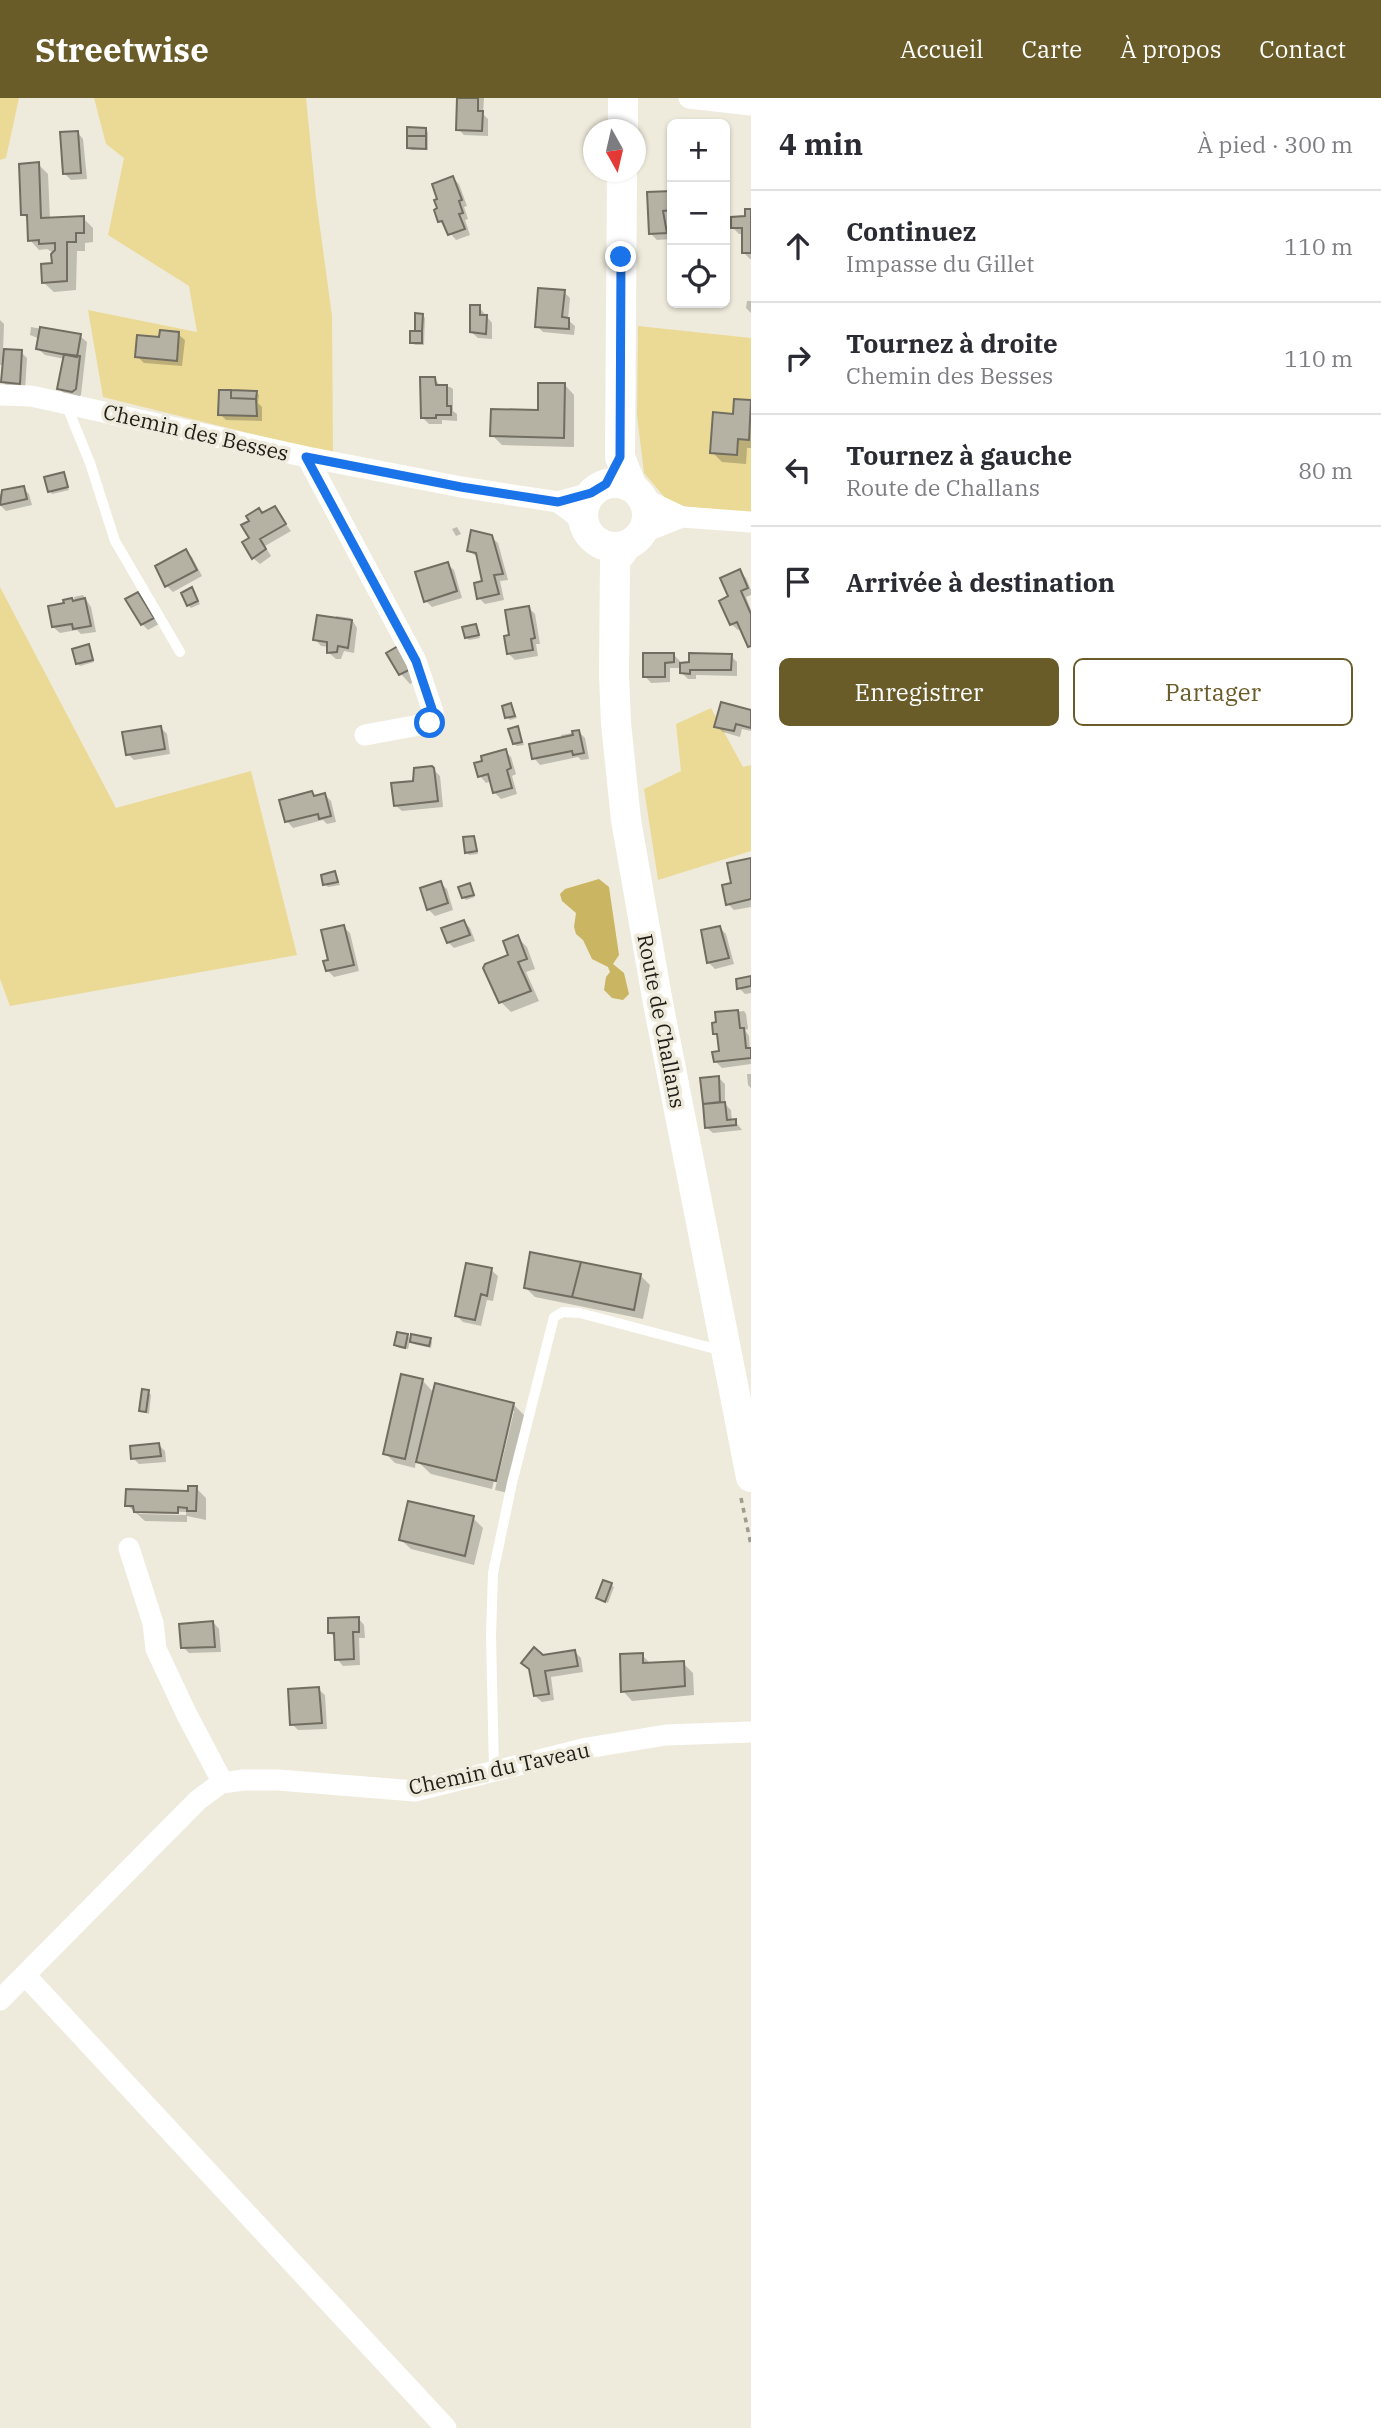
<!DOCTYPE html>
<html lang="fr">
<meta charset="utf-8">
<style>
body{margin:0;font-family:"IBM Plex Serif",serif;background:#f2f2f3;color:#2b2b33}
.controls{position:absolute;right:21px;top:21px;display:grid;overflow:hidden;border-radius:10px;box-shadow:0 2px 5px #0004}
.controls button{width:63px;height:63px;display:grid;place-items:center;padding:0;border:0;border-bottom:2px solid #e1e1e2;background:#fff;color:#2b2b33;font:35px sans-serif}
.compass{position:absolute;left:583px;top:21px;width:63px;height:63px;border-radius:50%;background:#fff;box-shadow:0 2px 5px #0004;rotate:172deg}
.stop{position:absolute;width:21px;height:21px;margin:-16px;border:5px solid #1a73e8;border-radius:50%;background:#fff}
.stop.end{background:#1a73e8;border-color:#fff;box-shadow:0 2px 7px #0008}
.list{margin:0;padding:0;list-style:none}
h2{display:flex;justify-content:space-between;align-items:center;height:91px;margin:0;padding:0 28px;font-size:30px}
h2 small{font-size:23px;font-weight:400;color:#7c7c81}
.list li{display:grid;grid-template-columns:46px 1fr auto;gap:21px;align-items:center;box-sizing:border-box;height:112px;padding:0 28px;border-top:2px solid #e1e1e2}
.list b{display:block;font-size:26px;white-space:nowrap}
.list p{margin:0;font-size:23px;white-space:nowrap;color:#7c7c81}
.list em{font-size:23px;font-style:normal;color:#7c7c81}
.actions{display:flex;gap:14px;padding:21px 28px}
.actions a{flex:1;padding:16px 0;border:2px solid #695c29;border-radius:10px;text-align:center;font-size:24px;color:#695c29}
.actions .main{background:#695c29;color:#fff}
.icon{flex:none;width:38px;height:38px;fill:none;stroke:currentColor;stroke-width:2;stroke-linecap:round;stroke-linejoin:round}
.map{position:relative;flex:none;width:751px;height:2330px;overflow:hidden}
header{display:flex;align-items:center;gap:42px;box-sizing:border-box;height:98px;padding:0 35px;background:#695c29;color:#fff}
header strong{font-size:33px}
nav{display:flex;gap:38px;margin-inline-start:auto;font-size:24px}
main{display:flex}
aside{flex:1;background:#fff}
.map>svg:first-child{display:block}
.green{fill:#eada96}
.water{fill:#cab562}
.shadow{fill:#0003;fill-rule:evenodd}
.building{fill:#b6b2a3;stroke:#716d60;stroke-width:2}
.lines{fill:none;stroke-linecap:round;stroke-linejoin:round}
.path{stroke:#9e9b8f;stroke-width:3.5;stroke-dasharray:5 5;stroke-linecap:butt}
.lane{stroke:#fff;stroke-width:10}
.street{stroke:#fff;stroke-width:21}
.secondary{stroke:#fff;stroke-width:30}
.route{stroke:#1a73e8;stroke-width:9}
.labels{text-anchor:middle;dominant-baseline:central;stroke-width:7;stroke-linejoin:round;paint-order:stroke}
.street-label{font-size:21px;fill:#1f1e18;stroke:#efebdc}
</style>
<header>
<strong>Streetwise</strong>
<nav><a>Accueil</a><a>Carte</a><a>À propos</a><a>Contact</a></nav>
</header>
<main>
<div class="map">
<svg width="751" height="2330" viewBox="0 0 751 2330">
<rect width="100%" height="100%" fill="#efebdc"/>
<path class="green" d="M 0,0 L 19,0 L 6,60 L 0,62 Z
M 94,0 L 306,0 L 316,100 L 332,218 L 333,356 L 103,299 L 88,212 L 197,234 L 189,188 L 108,137 L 124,60 L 106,46 Z
M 638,228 L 751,240 L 751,415 L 671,407 L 644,375 L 637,317 Z
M 0,489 L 116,710 L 251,673 L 297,857 L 10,908 L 0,881 Z
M 711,610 L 743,669 L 751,667 L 751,753 L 658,782 L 644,691 L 681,673 L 676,626 Z"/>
<path class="water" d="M 599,781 L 609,789 L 619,857 L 613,866 L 624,875 L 629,896 L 623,902 L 612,900 L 604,892 L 606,879 L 610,874 L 608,869 L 592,861 L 583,842 L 576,836 L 574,829 L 576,815 L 562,803 L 560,796 L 565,791 Z"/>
<path class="shadow" d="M 459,0 L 484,0 L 483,16 L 488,21 L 488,38 L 464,37 L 458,31 Z
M 425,31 L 428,34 L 428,52 L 411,52 L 409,49 Z
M 77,34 L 83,41 L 87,81 L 71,82 L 65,76 Z
M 38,66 L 48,76 L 50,122 L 83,120 L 93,130 L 93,144 L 85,145 L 85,153 L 77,153 L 76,192 L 54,194 L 44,185 L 54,167 L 52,154 L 47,151 L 39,152 L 30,142 L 29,122 L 23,116 Z
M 453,80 L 459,86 L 467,108 L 464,109 L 468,121 L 465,122 L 470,137 L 456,142 L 440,123 Z
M 672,95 L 672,118 L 668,118 L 672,141 L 657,142 L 650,135 L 649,96 Z
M 751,113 L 751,161 L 750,161 L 743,154 L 744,136 L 739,136 L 732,129 L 746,120 Z
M 564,194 L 570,200 L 568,222 L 575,228 L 574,237 L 543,234 L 537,228 Z
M 747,203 L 751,203 L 751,215 L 746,210 Z
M 479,209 L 492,225 L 492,241 L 478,240 L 471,234 Z
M 422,217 L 425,220 L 424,247 L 415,247 L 412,244 Z
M 0,222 L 4,226 L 3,253 L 21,254 L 27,260 L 25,292 L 9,290 L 3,284 L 4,267 L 0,267 Z
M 31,229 L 80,238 L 87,244 L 81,297 L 79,299 L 65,297 L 59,290 L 65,261 L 45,257 L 38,251 L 40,241 L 30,237 Z
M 178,236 L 185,242 L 182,268 L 144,265 L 137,258 L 161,241 Z
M 435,281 L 441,289 L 450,289 L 453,291 L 453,313 L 457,316 L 457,323 L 442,322 L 442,326 L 429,326 L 423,320 Z
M 565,287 L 574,297 L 574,349 L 502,347 L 492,337 L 540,314 Z
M 256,295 L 259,297 L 258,305 L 262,309 L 262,323 L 226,322 L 220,316 Z
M 736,303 L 751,304 L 751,350 L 747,350 L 746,366 L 722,364 L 712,354 L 735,318 Z
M 63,376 L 69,392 L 52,396 L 50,393 Z
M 23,390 L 29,396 L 32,407 L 6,413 L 0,407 L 0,396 Z
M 274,410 L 291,433 L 265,448 L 271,458 L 260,466 L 253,460 L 251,440 L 263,417 Z
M 457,429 L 461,436 L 456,438 L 452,431 Z
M 491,439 L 498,445 L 508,482 L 500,483 L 504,502 L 485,506 L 479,500 L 484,484 L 479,460 L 469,453 Z
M 186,453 L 192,459 L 202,478 L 173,494 L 167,488 Z
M 447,466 L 454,472 L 462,500 L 432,509 L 426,503 Z
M 739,473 L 746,480 L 751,492 L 751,497 L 746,499 L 751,512 L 751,550 L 742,530 L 738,532 L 731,526 L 731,499 Z
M 192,492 L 200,506 L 191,510 L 188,507 Z
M 138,496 L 159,526 L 148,532 L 142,526 Z
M 83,497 L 91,509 L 96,534 L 81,536 L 77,532 L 60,535 L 53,529 L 66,506 L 65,503 L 75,503 L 74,499 Z
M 529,510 L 535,516 L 540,546 L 536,546 L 538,558 L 515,562 L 508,555 L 511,539 Z
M 336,518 L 351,520 L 357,530 L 354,555 L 344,553 L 341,561 L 336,561 L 329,555 L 329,549 L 321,548 L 315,541 L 335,521 Z
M 475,528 L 480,540 L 469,542 L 467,540 Z
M 88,548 L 94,564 L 80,568 L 77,565 Z
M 399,549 L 415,583 L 410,586 L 401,576 L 389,555 Z
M 673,556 L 680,563 L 680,566 L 731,558 L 737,564 L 737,578 L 696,577 L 696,581 L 688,581 L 682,575 L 682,570 L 670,570 L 670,584 L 651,585 L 645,578 Z
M 511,607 L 517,620 L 510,622 L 507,619 Z
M 751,614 L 751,633 L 742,631 L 740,639 L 723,634 L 716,628 Z
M 161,630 L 167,636 L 170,656 L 134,662 L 128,656 Z
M 517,630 L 524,647 L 517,648 L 514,646 Z
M 579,634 L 585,640 L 589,661 L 581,662 L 578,659 L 540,667 L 534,660 L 562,641 L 561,637 Z
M 505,653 L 511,659 L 516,676 L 512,678 L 517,696 L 501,701 L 494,694 L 491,683 L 486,685 L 480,678 Z
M 433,671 L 440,678 L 443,709 L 402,713 L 395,707 L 414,685 Z
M 312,695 L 315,699 L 325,697 L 331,703 L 336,724 L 327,726 L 323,722 L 293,730 L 287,723 Z
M 473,740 L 476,742 L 478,756 L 469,757 L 467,754 Z
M 751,763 L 751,809 L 734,812 L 728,806 L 734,786 Z
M 335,775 L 340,787 L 328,789 L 325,786 Z
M 440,785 L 447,791 L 453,812 L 435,818 L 428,811 Z
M 469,787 L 475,799 L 466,802 L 463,799 Z
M 464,824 L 470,830 L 475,843 L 454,850 L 448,844 Z
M 343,829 L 350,835 L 359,873 L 334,879 L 327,872 Z
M 720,830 L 726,836 L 734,866 L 715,871 L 708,864 Z
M 517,839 L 527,849 L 535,871 L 526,874 L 539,903 L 511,914 L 501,904 L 510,858 Z
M 751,880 L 751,895 L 745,896 L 739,890 Z
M 744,913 L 746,916 L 748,931 L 745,932 L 749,938 L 751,966 L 722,970 L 715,963 L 721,955 L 720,940 L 715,935 L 718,926 L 717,916 Z
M 747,976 L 751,976 L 751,990 L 748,987 Z
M 719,980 L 725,986 L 725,1006 L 731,1012 L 732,1023 L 735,1023 L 742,1032 L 713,1035 L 706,1029 L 702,982 Z
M 491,1172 L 498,1178 L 493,1203 L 487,1202 L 481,1228 L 463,1224 L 457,1218 Z
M 641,1178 L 650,1187 L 643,1221 L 535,1199 L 526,1190 Z
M 407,1238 L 412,1242 L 430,1242 L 432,1244 L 431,1250 L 414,1246 L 410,1242 L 408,1251 L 399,1250 L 396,1247 Z
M 423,1283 L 434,1295 L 513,1306 L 526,1319 L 508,1395 L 495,1392 L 514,1313 L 510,1313 L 492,1391 L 431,1376 L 416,1362 L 415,1370 L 395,1365 L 385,1355 Z
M 148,1294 L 151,1297 L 149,1316 L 141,1312 Z
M 159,1347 L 165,1353 L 166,1364 L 139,1366 L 133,1360 Z
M 196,1390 L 206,1400 L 206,1422 L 187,1418 L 187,1424 L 145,1423 L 127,1407 L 189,1394 ZM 135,1412 L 186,1414 L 186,1417 L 139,1416 Z
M 473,1420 L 483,1430 L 474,1467 L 411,1451 L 401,1442 Z
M 611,1487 L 614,1489 L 608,1505 L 601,1502 Z
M 358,1520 L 364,1527 L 365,1540 L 359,1540 L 360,1567 L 343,1568 L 337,1561 L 336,1540 L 330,1535 Z
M 213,1524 L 219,1531 L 221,1554 L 189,1555 L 183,1549 Z
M 575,1554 L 581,1560 L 583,1574 L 551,1579 L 554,1602 L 542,1604 L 535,1598 L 543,1559 Z
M 642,1557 L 651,1566 L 683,1565 L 693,1575 L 694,1597 L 632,1603 L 623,1593 Z
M 318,1591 L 325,1597 L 327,1631 L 298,1632 L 292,1626 Z"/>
<path class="building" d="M 457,0 L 478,0 L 478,13 L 483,13 L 482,33 L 456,32 Z
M 407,29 L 426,30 L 426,38 L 407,38 Z
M 78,33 L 81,75 L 63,76 L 60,34 Z
M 407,38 L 426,38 L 426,51 L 407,50 Z
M 39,64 L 41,120 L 84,118 L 84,135 L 76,135 L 76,144 L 67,144 L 67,183 L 42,185 L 41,166 L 52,165 L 51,156 L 55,152 L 55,145 L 39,146 L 39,142 L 28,143 L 27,117 L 21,117 L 19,66 Z
M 453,78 L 462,102 L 459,103 L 463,115 L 459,116 L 465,131 L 448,137 L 442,123 L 438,124 L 434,112 L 437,110 L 434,102 L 437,101 L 432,86 Z
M 672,93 L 672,112 L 663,113 L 667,135 L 649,136 L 647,94 Z
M 745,111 L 751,111 L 751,155 L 742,155 L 742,130 L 731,130 L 731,119 L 745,118 Z
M 538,190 L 565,192 L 562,219 L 569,220 L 569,231 L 535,229 Z
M 470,207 L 480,207 L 480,217 L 487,217 L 486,236 L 470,234 Z
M 415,215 L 423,216 L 422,233 L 415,233 Z
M 40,229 L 81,236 L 77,259 L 36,251 Z
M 160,232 L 179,234 L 177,263 L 135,259 L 137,237 L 159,239 Z
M 410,233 L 422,233 L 422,245 L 410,245 Z
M 4,251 L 22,252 L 20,286 L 1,284 Z
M 64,256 L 80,258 L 76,291 L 72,294 L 57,291 Z
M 420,279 L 435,279 L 436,287 L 447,287 L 447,308 L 451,308 L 451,317 L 436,317 L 436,320 L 421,320 Z
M 538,285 L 565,285 L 564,340 L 490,338 L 491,311 L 538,312 Z
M 219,292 L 231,292 L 231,300 L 256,301 L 257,318 L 218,317 Z
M 231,292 L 257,293 L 256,301 L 231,300 Z
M 734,301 L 751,302 L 749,342 L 738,341 L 737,357 L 710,355 L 713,314 L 733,316 Z
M 64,374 L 68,389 L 48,394 L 44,379 Z
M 24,388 L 27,401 L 0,407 L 2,392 Z
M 275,408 L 286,426 L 260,441 L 266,451 L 252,461 L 242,444 L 249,440 L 241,427 L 249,423 L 246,418 L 259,410 L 262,415 Z
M 471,432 L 492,437 L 503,476 L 494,477 L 499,496 L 477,501 L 474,485 L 482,483 L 476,455 L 467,453 Z
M 186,451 L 197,472 L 165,489 L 155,468 Z
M 448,464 L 457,493 L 424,504 L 415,474 Z
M 740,471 L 748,490 L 741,493 L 751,516 L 751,548 L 748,549 L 737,524 L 730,527 L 719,503 L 728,498 L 720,480 Z
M 192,489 L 198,503 L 187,508 L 181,495 Z
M 138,494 L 154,520 L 141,527 L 125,501 Z
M 72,500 L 73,503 L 85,500 L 91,528 L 73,531 L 72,526 L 52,529 L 48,508 L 64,505 L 63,502 Z
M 529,508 L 535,540 L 531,541 L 533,552 L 507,556 L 504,538 L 509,537 L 505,512 Z
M 317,517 L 352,522 L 348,550 L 338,548 L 337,554 L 327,555 L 327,544 L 313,542 Z
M 476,526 L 479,537 L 465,540 L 462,529 Z
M 89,546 L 93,562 L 76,566 L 72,551 Z
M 400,547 L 411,571 L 399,577 L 386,555 Z
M 643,555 L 674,555 L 674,564 L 665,565 L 665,579 L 643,579 Z
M 689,555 L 732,556 L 731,572 L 690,572 L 690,576 L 680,575 L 680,565 L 689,564 Z
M 721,604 L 751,612 L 751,630 L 736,626 L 734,633 L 714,629 Z
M 511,605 L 515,618 L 505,620 L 502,608 Z
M 161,628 L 165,651 L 126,657 L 122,634 Z
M 518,628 L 522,644 L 513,646 L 508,631 Z
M 579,632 L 584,655 L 573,657 L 572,653 L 532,661 L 529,646 L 573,637 L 572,633 Z
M 506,651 L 511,670 L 507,672 L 512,690 L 493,695 L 488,676 L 478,679 L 474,665 L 482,663 L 481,658 Z
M 432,668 L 434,670 L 438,703 L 394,708 L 391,685 L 413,683 L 414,670 Z
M 312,693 L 314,698 L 325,695 L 331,718 L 319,721 L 318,716 L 285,724 L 279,702 Z
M 474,738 L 477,753 L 465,755 L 463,739 Z
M 751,760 L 751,801 L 726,807 L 722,787 L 731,785 L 727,765 Z
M 335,773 L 338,784 L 323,787 L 321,777 Z
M 441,783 L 448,805 L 427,812 L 420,790 Z
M 470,785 L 474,797 L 462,800 L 458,789 Z
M 464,822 L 470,837 L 447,845 L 441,830 Z
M 344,827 L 354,867 L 326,873 L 323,863 L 328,862 L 321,832 Z
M 720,828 L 729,860 L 707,865 L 701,832 Z
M 518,837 L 527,861 L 518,864 L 531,893 L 499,905 L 483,870 L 485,866 L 508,857 L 503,843 Z
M 751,878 L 751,888 L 737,891 L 736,881 Z
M 738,912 L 740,930 L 744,930 L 746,950 L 751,950 L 751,960 L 714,964 L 712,954 L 719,953 L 717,936 L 713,936 L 712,925 L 716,924 L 715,914 Z
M 719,978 L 720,1004 L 703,1006 L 700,980 Z
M 725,1004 L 727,1022 L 736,1021 L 736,1027 L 705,1030 L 703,1006 Z
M 530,1154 L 581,1164 L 572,1199 L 524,1190 Z
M 581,1164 L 641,1176 L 634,1212 L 572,1199 Z
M 466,1165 L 492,1170 L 487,1198 L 481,1196 L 475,1222 L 455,1218 Z
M 397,1234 L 408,1236 L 405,1250 L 394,1247 Z
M 411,1236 L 431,1240 L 429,1248 L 410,1244 Z
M 401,1276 L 423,1281 L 405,1361 L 383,1356 Z
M 435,1285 L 514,1305 L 496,1383 L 416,1364 Z
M 142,1291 L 149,1292 L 146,1314 L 139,1313 Z
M 159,1345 L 161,1358 L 131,1361 L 130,1348 Z
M 188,1388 L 197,1388 L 196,1413 L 187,1413 L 187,1410 L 178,1409 L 178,1415 L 134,1414 L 133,1408 L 125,1408 L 126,1391 L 188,1393 Z
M 408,1403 L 474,1418 L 465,1458 L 399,1442 Z
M 603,1482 L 612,1485 L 605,1504 L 596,1500 Z
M 359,1519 L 359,1534 L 353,1534 L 354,1561 L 335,1562 L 334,1535 L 328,1535 L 328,1520 Z
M 213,1523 L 215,1549 L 181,1550 L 179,1526 Z
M 534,1549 L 543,1557 L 575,1552 L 578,1568 L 545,1573 L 549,1596 L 534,1598 L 529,1571 L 521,1565 Z
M 643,1555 L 643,1565 L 684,1563 L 685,1588 L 621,1594 L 620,1556 Z
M 319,1589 L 322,1625 L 290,1627 L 288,1591 Z"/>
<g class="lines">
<path class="path" d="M 741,1400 L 751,1447"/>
<path class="lane" d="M 66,306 L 90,365 L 115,443 L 180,554
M 494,1672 L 491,1538 L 493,1475 L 512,1385 L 554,1219 L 563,1214 L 580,1215 L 723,1253"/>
<path class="street" d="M 689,0 L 751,7
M 0,297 L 31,298 L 307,359 L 461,389 L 558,404 L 591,395
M 307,359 L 416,563 L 433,614 L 433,620 L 430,625 L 365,637
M 644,401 L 682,419 L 751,424
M 558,404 L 574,416 L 586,430
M 642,435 L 682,419
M 129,1450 L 153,1525 L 156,1551 L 187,1617 L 223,1685
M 25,1877 L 446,2330
M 0,1902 L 198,1702 L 221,1685 L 244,1682 L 278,1682 L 415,1693 L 587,1650 L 666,1637 L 751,1634"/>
<path class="secondary" d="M 623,32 L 623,0
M 622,74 L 620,359 L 632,389
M583 417a32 32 0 1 1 64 0a32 32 0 1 1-64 0Z
M 627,447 L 615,463 L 614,577 L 616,625 L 626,722 L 658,905 L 751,1379"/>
</g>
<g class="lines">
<path class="route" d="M 430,625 L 433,620 L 433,614 L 416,563 L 306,359 L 461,389 L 558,404 L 591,395 L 606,386 L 620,359 L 621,159"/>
</g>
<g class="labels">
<g class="street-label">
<text transform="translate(196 334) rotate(13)">Chemin des Besses</text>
<text transform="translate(662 923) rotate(79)">Route de Challans</text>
<text transform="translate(499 1670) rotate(-12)">Chemin du Taveau</text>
</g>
</g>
</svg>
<div class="controls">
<button>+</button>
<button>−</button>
<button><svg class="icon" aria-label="locate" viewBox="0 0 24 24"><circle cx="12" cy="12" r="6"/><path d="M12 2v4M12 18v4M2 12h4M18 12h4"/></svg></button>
</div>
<svg class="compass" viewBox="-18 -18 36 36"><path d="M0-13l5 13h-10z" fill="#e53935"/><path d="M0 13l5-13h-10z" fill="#7c7c81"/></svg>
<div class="stop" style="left:430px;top:625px"></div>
<div class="stop end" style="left:621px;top:159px"></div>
</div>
<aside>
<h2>4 min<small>À pied · 300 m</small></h2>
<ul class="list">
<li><svg class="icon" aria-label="ahead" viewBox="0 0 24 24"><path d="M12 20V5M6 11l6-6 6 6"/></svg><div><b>Continuez</b><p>Impasse du Gillet</p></div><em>110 m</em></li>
<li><svg class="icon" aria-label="right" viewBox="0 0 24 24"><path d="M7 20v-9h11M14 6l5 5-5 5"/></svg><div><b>Tournez à droite</b><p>Chemin des Besses</p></div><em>110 m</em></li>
<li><svg class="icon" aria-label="left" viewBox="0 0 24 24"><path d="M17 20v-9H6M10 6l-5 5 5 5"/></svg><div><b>Tournez à gauche</b><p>Route de Challans</p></div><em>80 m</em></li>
<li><svg class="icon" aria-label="arrive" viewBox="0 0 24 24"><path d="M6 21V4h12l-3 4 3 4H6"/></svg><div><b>Arrivée à destination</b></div></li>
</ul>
<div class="actions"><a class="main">Enregistrer</a><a>Partager</a></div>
</aside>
</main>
